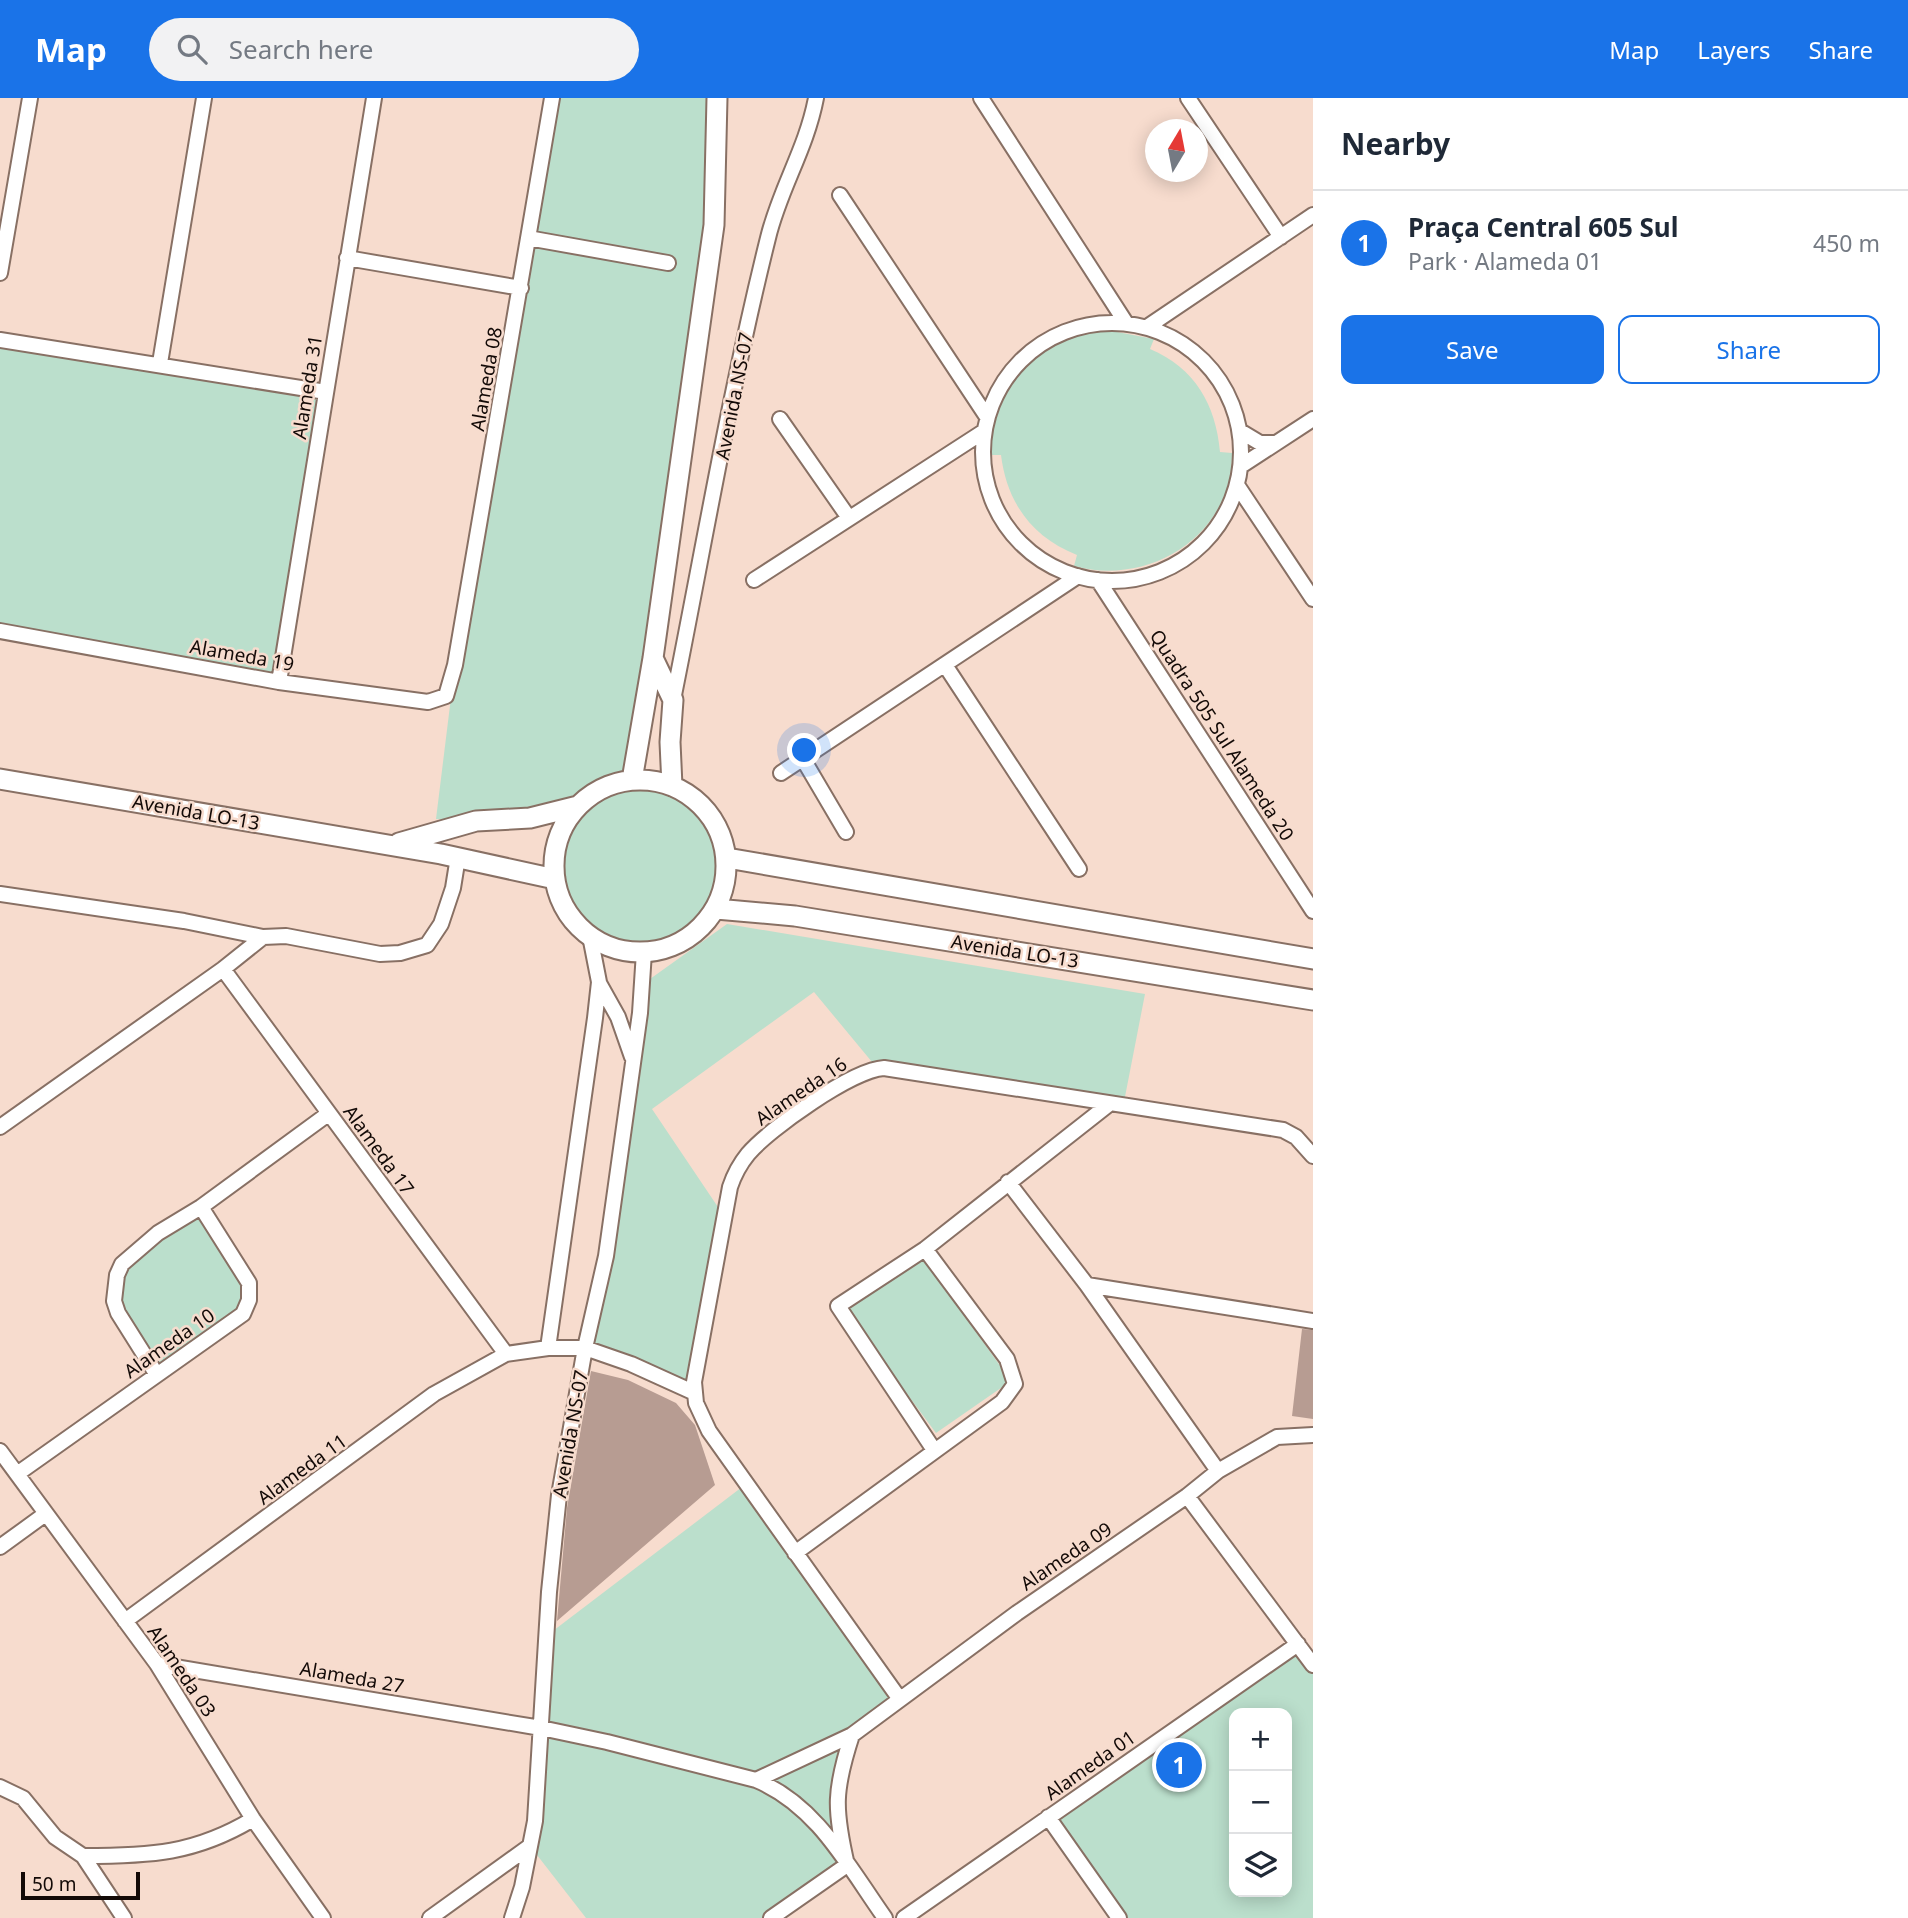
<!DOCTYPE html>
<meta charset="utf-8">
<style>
body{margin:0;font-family:"Noto Sans",sans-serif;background:#f2f2f3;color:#1f2937}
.controls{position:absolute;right:21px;bottom:21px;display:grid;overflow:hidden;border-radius:14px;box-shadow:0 4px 18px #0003}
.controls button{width:63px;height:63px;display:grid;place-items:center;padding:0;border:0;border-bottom:2px solid #e0e1e3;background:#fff;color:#1f2937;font:35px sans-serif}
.compass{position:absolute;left:1145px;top:21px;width:63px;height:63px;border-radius:50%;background:#fff;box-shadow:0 4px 18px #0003;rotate:10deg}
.scale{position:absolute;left:21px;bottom:18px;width:119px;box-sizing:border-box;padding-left:7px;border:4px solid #130a07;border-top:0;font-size:19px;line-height:24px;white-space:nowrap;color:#130a07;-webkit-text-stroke:5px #f7dcce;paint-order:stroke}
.you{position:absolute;left:805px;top:653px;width:24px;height:24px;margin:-18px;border:5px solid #fff;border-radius:50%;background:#1a73e8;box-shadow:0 0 0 10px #1a73e833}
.badge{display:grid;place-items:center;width:46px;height:46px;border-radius:50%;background:#1a73e8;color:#fff;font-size:23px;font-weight:700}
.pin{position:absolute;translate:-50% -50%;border:4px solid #fff;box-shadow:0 2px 7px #0006}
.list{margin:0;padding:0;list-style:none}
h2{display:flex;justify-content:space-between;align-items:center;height:91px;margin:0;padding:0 28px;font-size:30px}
h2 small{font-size:23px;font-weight:400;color:#747a83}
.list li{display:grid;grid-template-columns:46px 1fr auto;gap:21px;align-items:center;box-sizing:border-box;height:105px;padding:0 28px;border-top:2px solid #e0e1e3}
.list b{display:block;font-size:26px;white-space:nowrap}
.list p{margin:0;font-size:23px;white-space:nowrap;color:#747a83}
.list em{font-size:23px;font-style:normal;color:#747a83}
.actions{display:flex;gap:14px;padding:21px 28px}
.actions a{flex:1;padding:16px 0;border:2px solid #1a73e8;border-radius:14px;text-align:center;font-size:24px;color:#1a73e8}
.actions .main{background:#1a73e8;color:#fff}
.icon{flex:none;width:38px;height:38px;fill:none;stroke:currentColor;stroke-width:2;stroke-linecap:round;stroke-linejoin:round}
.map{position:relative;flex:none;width:1313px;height:1820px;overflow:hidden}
header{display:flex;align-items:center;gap:42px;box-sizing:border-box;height:98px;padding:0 35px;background:#1a73e8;color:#fff}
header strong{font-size:33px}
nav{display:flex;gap:38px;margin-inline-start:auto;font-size:24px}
.search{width:490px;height:63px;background:#f2f2f3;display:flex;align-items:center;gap:18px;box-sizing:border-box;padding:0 24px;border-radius:38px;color:#747a83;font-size:26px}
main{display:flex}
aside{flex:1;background:#fff}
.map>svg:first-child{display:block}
.green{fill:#bbdfcc;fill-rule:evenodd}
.building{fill:#b79c92}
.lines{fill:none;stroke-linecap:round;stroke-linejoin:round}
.street-casing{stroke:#887064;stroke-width:18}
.secondary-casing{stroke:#887064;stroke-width:23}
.street{stroke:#fff;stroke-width:14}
.secondary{stroke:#fff;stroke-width:19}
.labels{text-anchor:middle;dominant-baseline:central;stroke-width:5;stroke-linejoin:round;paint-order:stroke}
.street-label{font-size:19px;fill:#130a07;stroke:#f7dcce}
</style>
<header>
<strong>Map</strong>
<div class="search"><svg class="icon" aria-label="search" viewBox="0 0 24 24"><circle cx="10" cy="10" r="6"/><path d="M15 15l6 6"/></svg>Search here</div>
<nav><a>Map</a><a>Layers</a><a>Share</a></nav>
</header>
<main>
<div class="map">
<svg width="1313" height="1820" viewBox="0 0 1313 1820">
<rect width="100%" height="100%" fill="#f7dcce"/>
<path class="green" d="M 552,0 L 727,0 L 719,128 L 633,682 C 669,683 698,697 717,729 C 729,751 728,773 720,796 C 690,889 547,860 557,762 C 558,754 557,743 561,736 C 565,727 572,718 578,709 L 476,723 L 436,721 L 455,567 Z
M 1112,233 L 1154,241 L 1150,251 C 1195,270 1216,307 1220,354 L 1232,355 C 1233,438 1148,489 1074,468 L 1077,457 C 1032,439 1007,405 1001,357 L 991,357 C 990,291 1044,232 1112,233 Z
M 0,242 L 326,294 L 279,584 L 0,533 Z
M 727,826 L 1145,896 L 1123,1009 L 877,970 L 814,894 L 652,1011 L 724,1118 L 695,1295 L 585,1250 L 643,886 Z
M 201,1109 L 249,1185 L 248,1209 L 157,1277 L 118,1215 L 122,1166 Z
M 921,1157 L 1011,1283 L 936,1335 L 840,1206 Z
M 746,1386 L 899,1600 L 853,1637 L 840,1673 L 847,1767 L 771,1820 L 586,1820 L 530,1748 L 545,1539 Z
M 1298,1546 L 1313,1568 L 1313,1820 L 1119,1820 L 1048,1719 ZM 1234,1615 L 1287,1615 L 1287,1794 L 1234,1794 Z"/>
<path class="building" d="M 1302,1231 L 1313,1232 L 1313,1321 L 1292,1318 Z
M 591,1273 L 628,1282 L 676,1305 L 695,1327 L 715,1387 L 557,1523 L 567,1410 Z"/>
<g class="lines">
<defs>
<path id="street" d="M 981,0 L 1126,225
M 1188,0 L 1281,139
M 840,97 L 987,319
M 528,140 L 668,165
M 347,160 L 521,190
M 0,175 L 30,0
M983 354a129 129 0 1 1 258 0a129 129 0 1 1-258 0Z
M 1147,229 L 1313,117
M 0,242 L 326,294
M 160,265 L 204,0
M 780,321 L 849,420
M 1240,333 L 1260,345 L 1276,345
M 1241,368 L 1313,321
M 1237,387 L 1313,501
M 754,482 L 983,334
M 1098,482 L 1313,813
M 0,533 L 279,584 L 428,604 L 446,598 L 455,567 L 552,0
M 945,567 L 1079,771
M 279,584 L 374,0
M 673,602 C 704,448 730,292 768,140 C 780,90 806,52 816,0
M 803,661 L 846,734
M 781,675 L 1078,478
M 0,796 L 184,823 L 263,839 L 286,838 L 380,856 L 400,855 L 427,847 L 441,826 L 453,790 L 458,759
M 223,871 L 506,1256
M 599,885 L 618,919 L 632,959
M 0,1029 L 223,871 L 263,839
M 1008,1084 L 1087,1187 L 1218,1373
M 1087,1187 L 1313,1223
M 548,1250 L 595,920 L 599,884 L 590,838
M 157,1277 L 118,1215 L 114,1203 L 117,1177 L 122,1166 L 158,1135 L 201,1109 L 328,1016
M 934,1352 L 838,1208 L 925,1151 L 1108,1007
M 0,1353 L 157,1566 L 253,1721 L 323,1820
M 17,1376 L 243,1216 L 249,1202 L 249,1185 L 201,1109
M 1187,1398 L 1313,1567
M 0,1449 L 44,1417
M 795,1455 L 1002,1304 L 1015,1286 L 1007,1261 L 925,1151
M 125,1523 L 434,1296 L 506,1256 L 548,1250 L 585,1250 L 631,1266 L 695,1295
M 157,1566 L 541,1630 L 607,1644 L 756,1682 C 817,1707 848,1768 885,1820
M 899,1600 L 709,1333 L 696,1305 L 694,1284 L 730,1089 C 734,1077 739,1067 748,1056 C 769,1031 852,972 884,970 L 1283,1032 L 1296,1039 L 1313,1058
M 756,1682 L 852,1637 L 1017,1515 L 1187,1398 L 1218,1373 L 1277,1339 L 1313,1337
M 0,1689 L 23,1700 L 55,1739 L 83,1758 L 124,1820
M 1048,1719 L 1119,1820
M 83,1758 C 150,1758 195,1756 253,1721
M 430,1820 L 530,1748
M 512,1820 L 522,1789 L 535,1723 L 549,1494 L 559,1397 L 585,1250 L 606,1158 L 640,915 L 644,854
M 771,1820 L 847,1767 C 834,1711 834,1692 852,1637
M 904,1820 L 1298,1546"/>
<path id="secondary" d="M 653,560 L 673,602 L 670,644 L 672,688
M 0,681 L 441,756 L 555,781
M 632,682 L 653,560 L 714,127 L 717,0
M554 768a86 86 0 1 1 172 0a86 86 0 1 1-172 0Z
M 399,745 L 476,723 L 530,720 L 578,708
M 727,760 L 1313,861
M 716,811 L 795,818 L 1313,902"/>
</defs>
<use href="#street" class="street-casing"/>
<use href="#secondary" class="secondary-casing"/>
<use href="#street" class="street"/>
<use href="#secondary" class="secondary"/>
</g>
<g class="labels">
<g class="street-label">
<text transform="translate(486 281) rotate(-80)">Alameda 08</text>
<text transform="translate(307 289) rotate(-81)">Alameda 31</text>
<text transform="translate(734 298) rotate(-79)">Avenida NS-07</text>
<text transform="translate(242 557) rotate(10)">Alameda 19</text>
<text transform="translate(1222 637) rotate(57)">Quadra 505 Sul Alameda 20</text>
<text transform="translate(196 714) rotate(10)">Avenida LO-13</text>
<text transform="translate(1015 853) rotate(9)">Avenida LO-13</text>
<text transform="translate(801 993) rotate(-34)">Alameda 16</text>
<text transform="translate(379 1052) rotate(54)">Alameda 17</text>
<text transform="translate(169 1245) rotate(-35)">Alameda 10</text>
<text transform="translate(570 1336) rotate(-80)">Avenida NS-07</text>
<text transform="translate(302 1371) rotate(-36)">Alameda 11</text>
<text transform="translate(1066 1458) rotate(-34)">Alameda 09</text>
<text transform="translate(182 1573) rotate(56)">Alameda 03</text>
<text transform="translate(352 1579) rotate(10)">Alameda 27</text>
<text transform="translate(1090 1667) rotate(-35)">Alameda 01</text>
</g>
</g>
</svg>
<div class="controls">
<button>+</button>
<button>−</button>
<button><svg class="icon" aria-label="layers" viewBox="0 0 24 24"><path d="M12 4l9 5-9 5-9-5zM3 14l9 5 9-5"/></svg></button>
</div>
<svg class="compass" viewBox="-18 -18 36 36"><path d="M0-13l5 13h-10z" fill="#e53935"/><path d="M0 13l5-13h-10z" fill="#747a83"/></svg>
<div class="scale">50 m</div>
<div class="you"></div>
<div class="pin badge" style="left:1179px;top:1667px">1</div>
</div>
<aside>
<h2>Nearby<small></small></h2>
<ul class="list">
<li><span class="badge">1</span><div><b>Praça Central 605 Sul</b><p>Park · Alameda 01</p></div><em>450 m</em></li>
</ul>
<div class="actions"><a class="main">Save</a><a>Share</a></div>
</aside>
</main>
